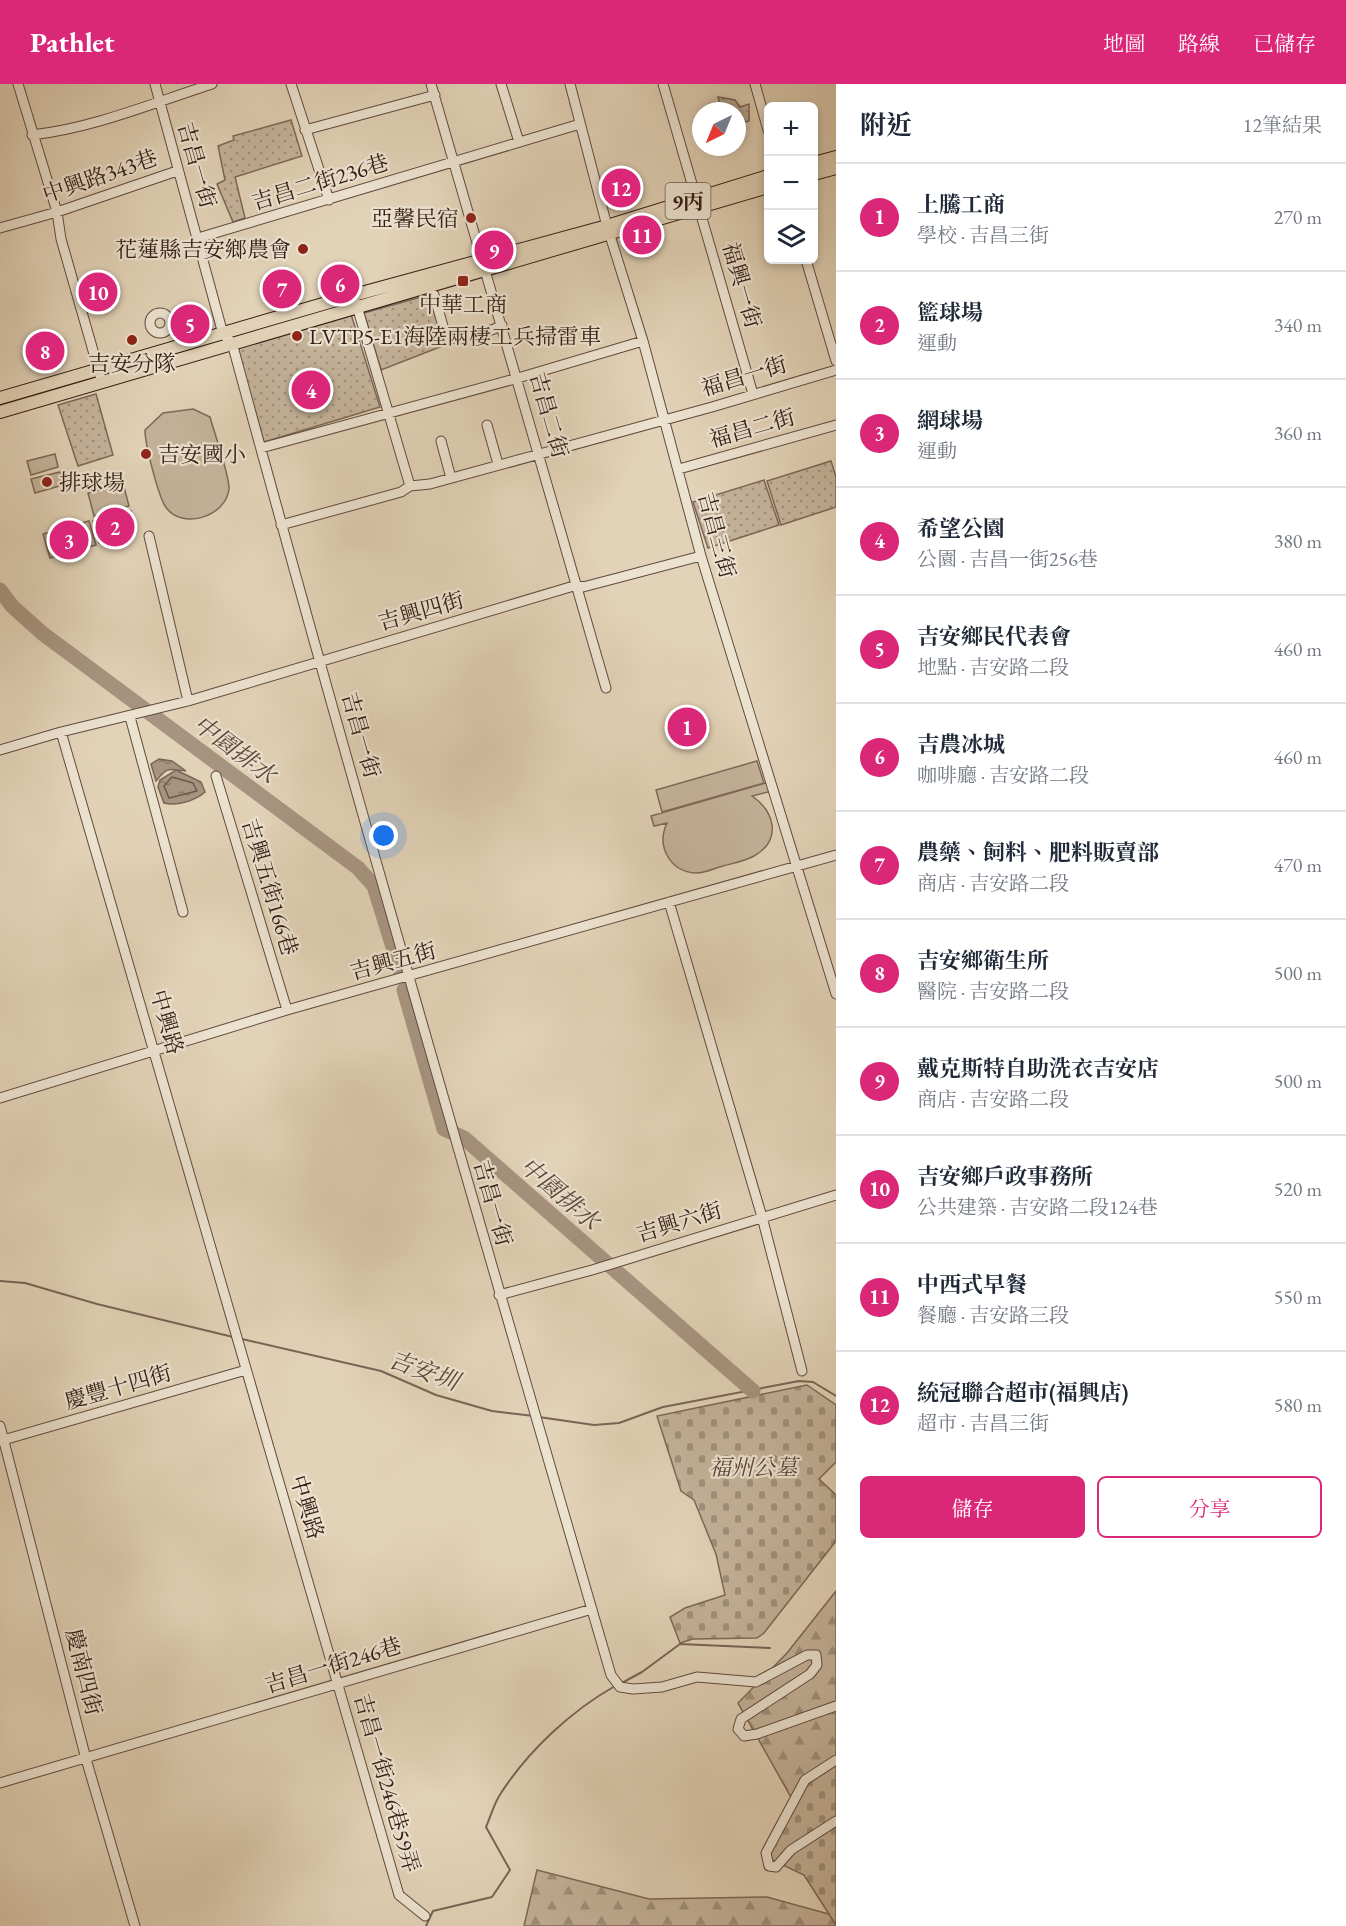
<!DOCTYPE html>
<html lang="zh-TW">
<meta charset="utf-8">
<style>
body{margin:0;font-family:"EB Garamond","Noto Serif TC",serif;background:#f2f2f3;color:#1f2937}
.controls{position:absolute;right:18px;top:18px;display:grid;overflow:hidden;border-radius:9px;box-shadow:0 3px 9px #0003}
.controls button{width:54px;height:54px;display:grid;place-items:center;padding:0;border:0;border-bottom:2px solid #e0e1e3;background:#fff;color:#1f2937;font:30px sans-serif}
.compass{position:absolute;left:692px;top:18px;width:54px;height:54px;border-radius:50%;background:#fff;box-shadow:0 3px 9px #0003;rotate:223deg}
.you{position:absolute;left:384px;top:752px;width:21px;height:21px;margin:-15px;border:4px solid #fff;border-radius:50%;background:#1a73e8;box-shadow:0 0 0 9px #1a73e833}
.badge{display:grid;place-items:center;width:39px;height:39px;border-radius:50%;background:#db2777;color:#fff;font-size:20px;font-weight:700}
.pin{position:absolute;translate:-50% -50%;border:3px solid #fff;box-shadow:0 2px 6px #0006}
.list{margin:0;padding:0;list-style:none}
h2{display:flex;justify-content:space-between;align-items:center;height:78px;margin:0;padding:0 24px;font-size:26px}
h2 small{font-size:20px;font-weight:400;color:#747a83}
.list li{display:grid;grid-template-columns:39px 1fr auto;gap:18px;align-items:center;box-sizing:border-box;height:108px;padding:0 24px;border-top:2px solid #e0e1e3}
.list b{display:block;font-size:22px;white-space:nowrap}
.list p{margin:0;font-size:20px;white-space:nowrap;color:#747a83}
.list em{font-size:20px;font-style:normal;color:#747a83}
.actions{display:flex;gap:12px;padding:18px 24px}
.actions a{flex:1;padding:14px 0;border:2px solid #db2777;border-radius:9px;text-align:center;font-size:21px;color:#db2777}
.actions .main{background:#db2777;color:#fff}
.icon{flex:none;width:33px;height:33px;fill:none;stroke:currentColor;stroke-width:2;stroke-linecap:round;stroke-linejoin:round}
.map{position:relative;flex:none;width:836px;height:1842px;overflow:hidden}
header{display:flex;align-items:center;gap:36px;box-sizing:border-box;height:84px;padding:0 30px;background:#db2777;color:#fff}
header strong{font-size:28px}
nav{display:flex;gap:33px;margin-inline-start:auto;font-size:21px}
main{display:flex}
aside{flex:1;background:#fff}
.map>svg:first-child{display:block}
.green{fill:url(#green-dots);stroke:#7d6858;stroke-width:1.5}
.forest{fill:url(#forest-firs);stroke:#7d6858;stroke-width:1.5}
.cemetery{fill:url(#cemetery-stones);stroke:#7d6858;stroke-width:1.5}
.pitch{fill:#c5b39b;stroke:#7d6858;stroke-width:1.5}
.water{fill:url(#water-ripples);stroke:#796455;stroke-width:1.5}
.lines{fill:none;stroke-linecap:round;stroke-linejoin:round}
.shore{stroke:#6e584a;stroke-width:1.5}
.stream{stroke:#796455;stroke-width:2}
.river{stroke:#a79480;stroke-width:15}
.minor-casing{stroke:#604a3e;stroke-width:11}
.major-casing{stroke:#351d15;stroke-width:14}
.minor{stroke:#ece2d0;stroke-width:9}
.major{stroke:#e2d2b7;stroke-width:12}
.poi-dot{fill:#8f2418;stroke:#ece2d0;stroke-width:2}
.labels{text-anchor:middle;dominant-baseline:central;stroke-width:4.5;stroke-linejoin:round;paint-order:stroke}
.shield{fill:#ece2d0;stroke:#6c584d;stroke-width:1.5}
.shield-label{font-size:21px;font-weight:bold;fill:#351d15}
.street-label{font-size:22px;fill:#351d15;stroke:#ece2d0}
.poi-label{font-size:22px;fill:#351d15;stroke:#ece2d0;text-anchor:start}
.park-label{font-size:22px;font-style:italic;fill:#594236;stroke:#ece2d0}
.water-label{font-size:24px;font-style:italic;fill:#5d473a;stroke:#ece2d0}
</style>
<header>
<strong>Pathlet</strong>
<nav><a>地圖</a><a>路線</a><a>已儲存</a></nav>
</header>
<main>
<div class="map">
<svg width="836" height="1842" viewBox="0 0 836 1842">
<defs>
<pattern id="green-dots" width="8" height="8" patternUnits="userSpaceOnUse" patternTransform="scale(1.5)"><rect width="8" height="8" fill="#c5b39b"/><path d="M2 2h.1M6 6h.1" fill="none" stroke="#a1917d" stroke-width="1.8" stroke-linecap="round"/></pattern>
<pattern id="forest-firs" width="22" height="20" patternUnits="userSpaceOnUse" patternTransform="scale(1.5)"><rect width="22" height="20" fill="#c5b39b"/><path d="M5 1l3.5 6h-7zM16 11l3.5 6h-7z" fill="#a1917d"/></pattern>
<pattern id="cemetery-stones" width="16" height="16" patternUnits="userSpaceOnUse" patternTransform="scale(1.5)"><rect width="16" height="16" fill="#c5b39b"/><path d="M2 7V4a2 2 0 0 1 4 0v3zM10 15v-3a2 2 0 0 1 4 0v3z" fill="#a1917d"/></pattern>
<pattern id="water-ripples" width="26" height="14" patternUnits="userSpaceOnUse" patternTransform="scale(1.5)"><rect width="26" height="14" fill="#a79480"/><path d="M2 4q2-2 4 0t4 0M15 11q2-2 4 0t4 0" fill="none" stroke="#897868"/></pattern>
</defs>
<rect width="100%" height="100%" fill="#e2d2b7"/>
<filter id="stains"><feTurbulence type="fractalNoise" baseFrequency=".00333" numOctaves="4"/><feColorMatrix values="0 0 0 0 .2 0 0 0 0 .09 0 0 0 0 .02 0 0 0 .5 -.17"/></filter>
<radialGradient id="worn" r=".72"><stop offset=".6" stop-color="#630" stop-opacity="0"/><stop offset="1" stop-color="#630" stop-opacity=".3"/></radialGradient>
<path class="green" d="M 718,13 L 735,16 L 740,23 L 749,20 L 749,37 L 737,40 L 737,27 L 722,27 Z
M 291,36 L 302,72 L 235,93 L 245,134 L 233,138 L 217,100 L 225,96 L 218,62 L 234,56 L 233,52 Z
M 432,210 L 445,261 L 381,286 L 364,229 Z
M 350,227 L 380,323 L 264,358 L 235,261 Z
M 96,310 L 113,371 L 78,382 L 58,321 Z
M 831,377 L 836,393 L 836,423 L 781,441 L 767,397 Z
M 764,396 L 779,441 L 708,464 L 693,418 Z"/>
<path class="forest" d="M 836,1507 L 836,1705 L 801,1731 L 738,1619 L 787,1569 Z
M 537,1786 L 649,1815 L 767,1813 L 836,1832 L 836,1842 L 524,1842 Z"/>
<path class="cemetery" d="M 807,1301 L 836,1321 L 836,1378 L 819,1395 L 836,1411 L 836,1457 L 764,1549 L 757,1554 L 693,1555 L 680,1559 L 670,1533 L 685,1524 L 725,1511 L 716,1470 L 694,1416 L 681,1407 L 657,1332 Z
M 836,1680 L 836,1841 L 804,1791 L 762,1771 L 807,1701 Z"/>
<path class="pitch" d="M 193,325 L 210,333 C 214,348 230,393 229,405 C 226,433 181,447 165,422 C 158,410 145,361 145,346 L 163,329 Z
M 55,370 L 58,383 L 31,391 L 27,377 Z
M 60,388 L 63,401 L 35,409 L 31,395 Z
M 123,399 L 129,422 L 94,432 L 88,409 Z
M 131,427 L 136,449 L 99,459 L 93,437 Z
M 89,437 L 96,461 L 50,474 L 43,450 Z
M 757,677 L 764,699 L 662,728 L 656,706 Z
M 769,698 L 772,707 L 752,712 C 775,728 782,756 754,772 C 745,777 734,779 723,782 C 715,784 705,789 696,789 C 670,788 656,762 667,739 L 654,742 L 651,732 Z"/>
<path class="water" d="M 159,675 L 172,677 L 186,687 C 169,685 168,682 156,697 L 151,680 Z
M 176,686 L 201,698 L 205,708 C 195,717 177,722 164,719 L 158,703 L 160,696 Z"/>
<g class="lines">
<path class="shore" d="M 172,693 L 193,699 L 197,707 L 169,714 L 164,702 Z"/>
<path class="stream" d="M 0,1197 L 25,1199 L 97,1220 L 233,1253
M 242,1255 L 381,1287 L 436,1311 L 492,1327 L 534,1332
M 539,1333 L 594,1341 L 619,1339 L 663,1323 L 799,1297 L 813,1298 L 836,1312
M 620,1600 L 642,1588 L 680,1560 L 770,1564
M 426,1842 L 433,1827 L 492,1813 L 510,1786 L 486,1743 C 491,1732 494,1719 501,1709 C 529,1666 571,1627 615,1602"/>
<path class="river" d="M 0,506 L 12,522 L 42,549 L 358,784 L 374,802 L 401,889
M 404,906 L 444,1045 L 464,1054 L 753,1307"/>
<defs>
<path id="minor" d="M 18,0 L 57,128 L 61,155 L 102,298
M 155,0 L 223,250 L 232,259 C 353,705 482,1148 611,1591 L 620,1603 L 633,1605 L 662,1603 L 697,1593 L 756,1598 L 807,1571 L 816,1571 L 817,1581 L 810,1590 L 741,1635 L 738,1645 L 744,1652 L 757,1650 L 836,1622
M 291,0 L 329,116
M 431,0 L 606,604
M 501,0 L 519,58
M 570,0 L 607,142 L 643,257 L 701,472 L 836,910
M 663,0 L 753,310
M 755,0 L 768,46
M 305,46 L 435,11
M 32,51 C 94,44 153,19 212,0
M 0,144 L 57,128 L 177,87
M 198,154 L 580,40
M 806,176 L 836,277
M 434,211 L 447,256 C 466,249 484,252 502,241
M150 239a10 10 0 1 1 20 0a10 10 0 1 1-20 0Z
M 487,341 L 498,380
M 441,357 L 451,394
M 261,364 L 518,294 L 643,257
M 679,385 L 836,341
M 410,402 L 430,400 L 712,323 L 836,286
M 281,441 L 401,408 L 410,402 L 356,219
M 149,452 L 188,617
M 130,633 L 183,828
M 61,648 L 399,1811 L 425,1832
M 0,666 L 61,648 L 188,617 L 577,501 L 583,503 L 701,472
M 216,692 L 287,926
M 669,818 L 762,1133 L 802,1287
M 0,1014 L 287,926 L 836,771
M 499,1211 L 592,1186 L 836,1111
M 0,1342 L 86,1675 L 135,1842
M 0,1357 L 246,1286
M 836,1676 L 805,1696 L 766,1769 L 769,1782 L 776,1783 L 791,1766 L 836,1737
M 0,1699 L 592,1525"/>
<path id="major" d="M 814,79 L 836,73
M 814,90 L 836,84
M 0,314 L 354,211 L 607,142 L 768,92
M 0,328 L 768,103"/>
</defs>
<use href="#minor" class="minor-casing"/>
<use href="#major" class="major-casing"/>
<use href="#minor" class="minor"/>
<use href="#major" class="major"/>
</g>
<g class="poi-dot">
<circle cx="471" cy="134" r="6"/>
<circle cx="303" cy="165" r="6"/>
<rect x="457" y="191" width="12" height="12" rx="3"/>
<circle cx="297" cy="252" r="6"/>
<circle cx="132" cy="256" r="6"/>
<circle cx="146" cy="370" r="6"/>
<circle cx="47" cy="398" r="6"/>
</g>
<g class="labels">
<rect class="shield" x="665.5" y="99" width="45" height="36" rx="4.5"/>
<g class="shield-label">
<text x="688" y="117">9丙</text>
</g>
<g class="street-label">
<text transform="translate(197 81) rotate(74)">吉昌一街</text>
<text transform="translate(100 92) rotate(-19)">中興路343巷</text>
<text transform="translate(320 98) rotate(-17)">吉昌二街236巷</text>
<text transform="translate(742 201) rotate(74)">福興一街</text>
<text transform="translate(744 292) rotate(-17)">福昌一街</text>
<text transform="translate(549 331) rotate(74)">吉昌二街</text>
<text transform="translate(752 344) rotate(-16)">福昌二街</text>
<text transform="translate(717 451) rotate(75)">吉昌三街</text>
<text transform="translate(421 527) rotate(-16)">吉興四街</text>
<text transform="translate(361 651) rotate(74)">吉昌一街</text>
<text transform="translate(270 803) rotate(73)">吉興五街166巷</text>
<text transform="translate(393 877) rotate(-15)">吉興五街</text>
<text transform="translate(167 938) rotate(74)">中興路</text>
<text transform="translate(493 1119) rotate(74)">吉昌一街</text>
<text transform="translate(679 1138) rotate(-17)">吉興六街</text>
<text transform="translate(118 1303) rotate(-16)">慶豐十四街</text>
<text transform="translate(307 1423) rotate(73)">中興路</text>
<text transform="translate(333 1581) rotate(-17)">吉昌一街246巷</text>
<text transform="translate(84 1588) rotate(76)">慶南四街</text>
<text transform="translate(387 1699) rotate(74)">吉昌一街246巷59弄</text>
</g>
<g class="poi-label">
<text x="459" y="134" text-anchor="end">亞馨民宿</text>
<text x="291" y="165" text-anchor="end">花蓮縣吉安鄉農會</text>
<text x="463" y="220" text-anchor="middle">中華工商</text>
<text x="309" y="252">LVTP5-E1海陸兩棲工兵掃雷車</text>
<text x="132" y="279" text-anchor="middle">吉安分隊</text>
<text x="158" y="370">吉安國小</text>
<text x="59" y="398">排球場</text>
</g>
<g class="park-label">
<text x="753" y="1383">福州公墓</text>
</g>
<g class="water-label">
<text transform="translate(235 665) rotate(37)">中園排水</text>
<text transform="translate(560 1109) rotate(41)">中園排水</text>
<text transform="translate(424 1286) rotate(20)">吉安圳</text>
</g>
</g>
<rect width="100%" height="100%" filter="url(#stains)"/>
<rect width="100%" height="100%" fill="url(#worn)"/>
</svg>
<div class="controls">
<button>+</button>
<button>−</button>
<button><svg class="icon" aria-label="layers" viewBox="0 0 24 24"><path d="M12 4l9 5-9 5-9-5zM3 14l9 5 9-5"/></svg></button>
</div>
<svg class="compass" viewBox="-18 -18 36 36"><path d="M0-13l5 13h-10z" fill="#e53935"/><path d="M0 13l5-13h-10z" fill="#747a83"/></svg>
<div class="you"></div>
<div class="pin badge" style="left:687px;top:643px">1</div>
<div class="pin badge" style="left:115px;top:443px">2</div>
<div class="pin badge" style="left:69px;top:456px">3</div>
<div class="pin badge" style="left:311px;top:306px">4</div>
<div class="pin badge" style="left:190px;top:240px">5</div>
<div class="pin badge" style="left:340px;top:200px">6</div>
<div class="pin badge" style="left:282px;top:205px">7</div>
<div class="pin badge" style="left:45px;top:267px">8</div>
<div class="pin badge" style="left:494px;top:166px">9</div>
<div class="pin badge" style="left:98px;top:208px">10</div>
<div class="pin badge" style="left:642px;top:151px">11</div>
<div class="pin badge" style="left:621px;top:104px">12</div>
</div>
<aside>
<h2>附近<small>12筆結果</small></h2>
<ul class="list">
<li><span class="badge">1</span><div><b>上騰工商</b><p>學校 · 吉昌三街</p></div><em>270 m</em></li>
<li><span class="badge">2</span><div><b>籃球場</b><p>運動</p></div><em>340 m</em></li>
<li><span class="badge">3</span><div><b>網球場</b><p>運動</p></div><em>360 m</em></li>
<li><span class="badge">4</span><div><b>希望公園</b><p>公園 · 吉昌一街256巷</p></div><em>380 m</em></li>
<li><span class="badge">5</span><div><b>吉安鄉民代表會</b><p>地點 · 吉安路二段</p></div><em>460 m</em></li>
<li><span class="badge">6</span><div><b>吉農冰城</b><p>咖啡廳 · 吉安路二段</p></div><em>460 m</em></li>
<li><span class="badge">7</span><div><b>農藥、飼料、肥料販賣部</b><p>商店 · 吉安路二段</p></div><em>470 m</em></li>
<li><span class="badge">8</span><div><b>吉安鄉衛生所</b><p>醫院 · 吉安路二段</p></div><em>500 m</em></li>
<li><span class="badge">9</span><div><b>戴克斯特自助洗衣吉安店</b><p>商店 · 吉安路二段</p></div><em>500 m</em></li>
<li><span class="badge">10</span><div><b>吉安鄉戶政事務所</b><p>公共建築 · 吉安路二段124巷</p></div><em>520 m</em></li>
<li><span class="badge">11</span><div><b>中西式早餐</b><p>餐廳 · 吉安路三段</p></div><em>550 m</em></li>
<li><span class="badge">12</span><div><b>統冠聯合超市(福興店)</b><p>超市 · 吉昌三街</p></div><em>580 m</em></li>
</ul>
<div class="actions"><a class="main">儲存</a><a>分享</a></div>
</aside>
</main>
